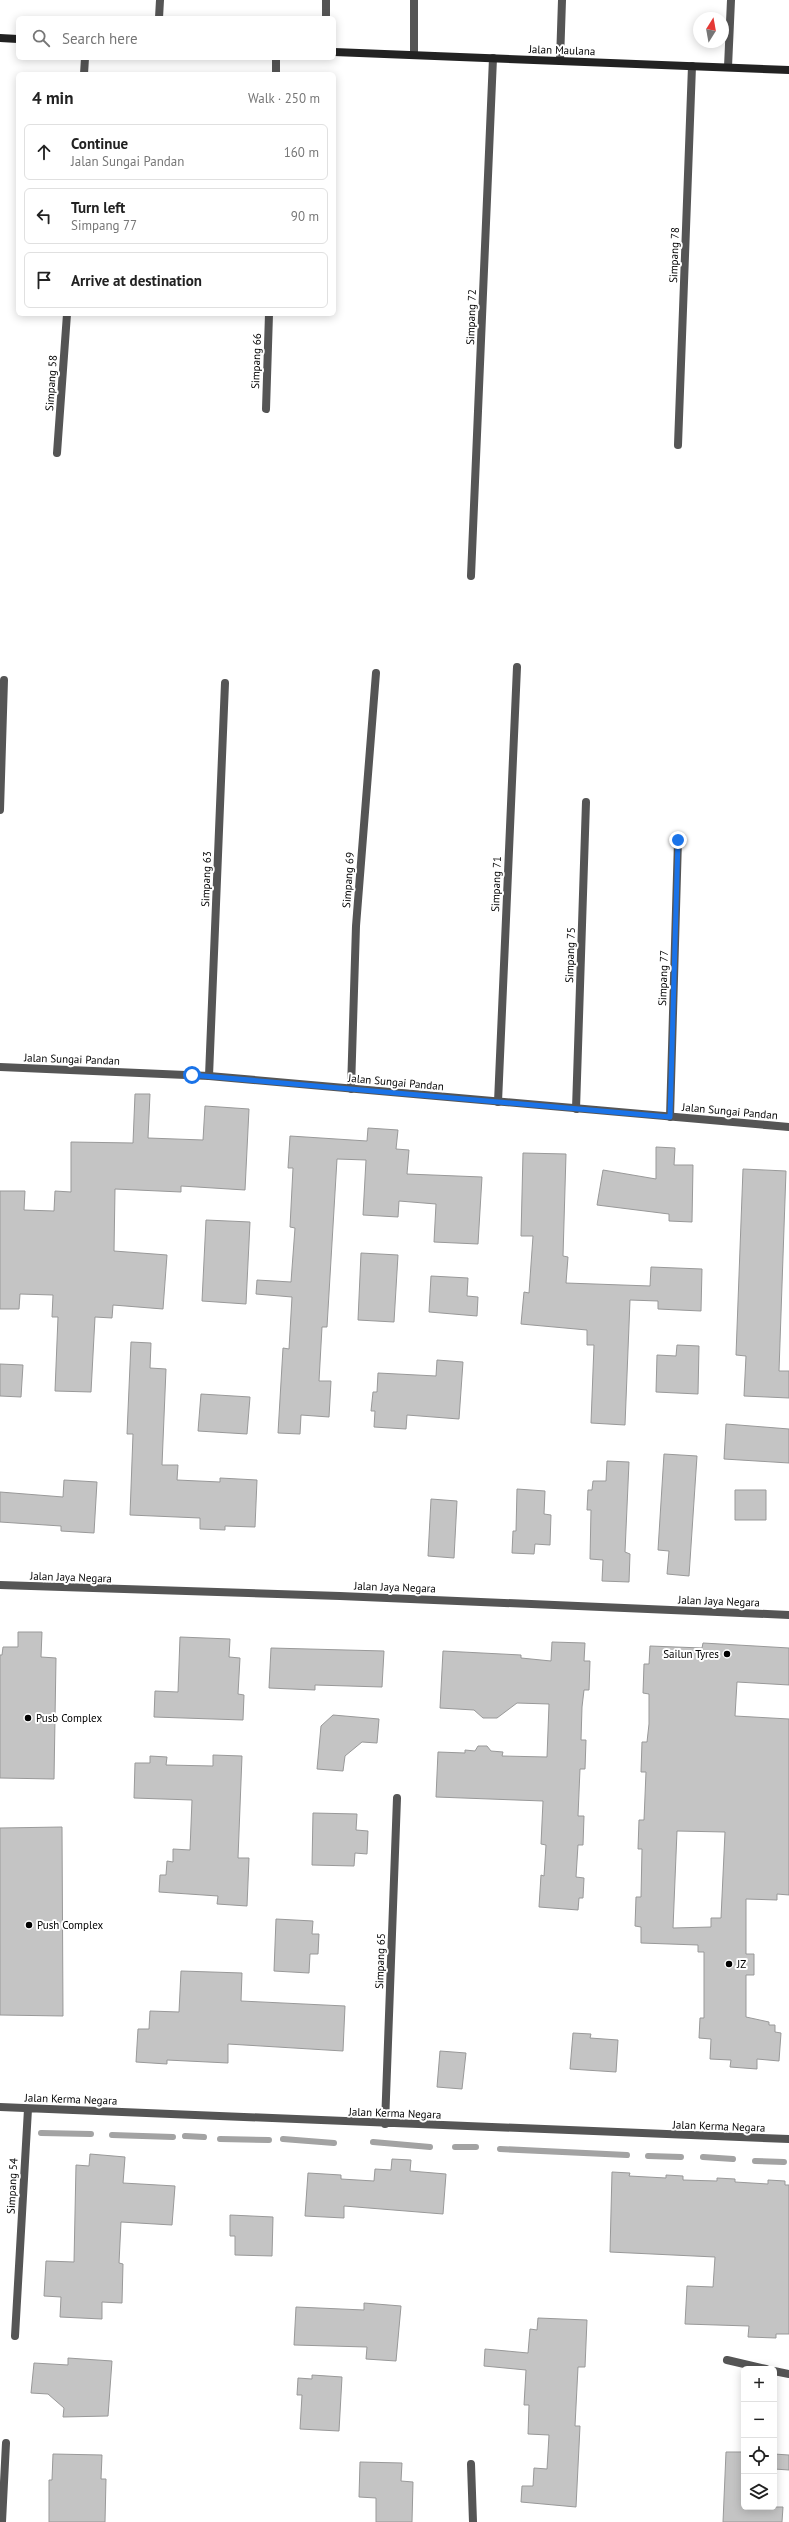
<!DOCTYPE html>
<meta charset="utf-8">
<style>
body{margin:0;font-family:"PT Sans",sans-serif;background:#f2f2f2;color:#222}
.controls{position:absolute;right:12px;bottom:12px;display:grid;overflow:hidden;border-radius:6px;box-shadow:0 2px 10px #0003}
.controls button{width:36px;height:36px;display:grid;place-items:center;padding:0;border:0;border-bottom:1px solid #e0e0e0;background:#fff;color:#222;font:20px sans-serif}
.compass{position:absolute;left:693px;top:12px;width:36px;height:36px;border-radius:50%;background:#fff;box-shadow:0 2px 10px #0003;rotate:11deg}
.stop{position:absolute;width:12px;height:12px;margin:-9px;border:3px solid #1a73e8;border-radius:50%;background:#fff}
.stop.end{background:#1a73e8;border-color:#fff;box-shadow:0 1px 4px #0008}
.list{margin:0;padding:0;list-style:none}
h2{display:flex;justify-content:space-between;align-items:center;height:52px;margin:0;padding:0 16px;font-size:17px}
h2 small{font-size:13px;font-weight:400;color:#767676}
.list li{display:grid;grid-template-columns:26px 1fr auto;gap:12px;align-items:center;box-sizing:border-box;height:56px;margin:0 8px 8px;padding:0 8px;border:1px solid #e0e0e0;border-radius:6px}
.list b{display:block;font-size:15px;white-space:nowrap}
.list p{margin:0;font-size:13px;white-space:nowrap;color:#767676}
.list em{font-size:13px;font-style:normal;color:#767676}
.icon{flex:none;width:22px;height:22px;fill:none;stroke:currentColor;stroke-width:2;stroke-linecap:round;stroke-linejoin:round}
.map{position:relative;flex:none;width:789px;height:2522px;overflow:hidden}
.search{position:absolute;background:#fff;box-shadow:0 2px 10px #0003;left:16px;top:16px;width:320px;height:44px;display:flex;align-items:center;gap:10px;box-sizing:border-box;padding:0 14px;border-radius:6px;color:#767676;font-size:15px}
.panel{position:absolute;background:#fff;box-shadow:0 2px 10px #0003;left:16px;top:72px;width:320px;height:244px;border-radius:6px}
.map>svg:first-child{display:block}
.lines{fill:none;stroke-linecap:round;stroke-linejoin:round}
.stream{stroke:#a3a3a3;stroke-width:6}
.building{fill:#c4c4c4;stroke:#999;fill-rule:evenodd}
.minor{stroke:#555;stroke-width:8}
.tertiary{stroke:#555;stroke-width:8}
.secondary{stroke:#222;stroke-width:8}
.route{stroke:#1a73e8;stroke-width:5}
.poi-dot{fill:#000;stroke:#fff;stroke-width:1.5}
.labels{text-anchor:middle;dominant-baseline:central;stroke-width:4;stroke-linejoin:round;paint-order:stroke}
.street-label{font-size:11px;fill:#000;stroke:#fff}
.poi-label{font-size:11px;fill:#000;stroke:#fff;text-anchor:start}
</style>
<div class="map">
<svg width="789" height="2522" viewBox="0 0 789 2522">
<rect width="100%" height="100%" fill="#fff"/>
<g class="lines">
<path class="stream" d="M 41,2133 L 91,2134
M 112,2135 L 173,2137
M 185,2136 L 204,2137
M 220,2139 L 269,2140
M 283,2139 L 334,2143
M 373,2142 L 430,2147
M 455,2147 L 476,2147
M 500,2149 L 627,2155
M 648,2156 L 681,2157
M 703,2157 L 733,2159
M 755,2161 L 784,2162"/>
</g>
<path class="building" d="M 135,1094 L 150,1094 L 148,1138 L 203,1140 L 205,1106 L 249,1109 L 245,1190 L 181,1186 L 181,1192 L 115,1189 L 114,1251 L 167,1255 L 163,1309 L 113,1305 L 112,1318 L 95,1317 L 91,1392 L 55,1391 L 58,1317 L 52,1317 L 53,1295 L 20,1294 L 19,1309 L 0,1309 L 0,1191 L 25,1191 L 24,1210 L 54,1211 L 55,1191 L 71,1192 L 71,1142 L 133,1143 Z
M 368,1128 L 398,1130 L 396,1149 L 409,1150 L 407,1174 L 482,1177 L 478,1244 L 434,1242 L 436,1204 L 399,1201 L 398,1217 L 363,1215 L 366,1160 L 337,1159 L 327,1327 L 322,1327 L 319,1381 L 331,1381 L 329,1417 L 301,1415 L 300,1434 L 278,1433 L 283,1348 L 289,1349 L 292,1297 L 256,1294 L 257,1280 L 291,1282 L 295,1228 L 290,1227 L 293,1168 L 288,1168 L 290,1136 L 367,1141 Z
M 656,1147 L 675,1148 L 674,1165 L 693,1165 L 692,1222 L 669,1221 L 669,1214 L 597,1205 L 603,1170 L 656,1179 Z
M 523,1153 L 566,1154 L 563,1256 L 568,1257 L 566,1283 L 650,1286 L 651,1267 L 702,1269 L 701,1311 L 658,1309 L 658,1301 L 630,1300 L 625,1425 L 591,1423 L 594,1345 L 587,1345 L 587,1330 L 521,1324 L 524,1292 L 529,1293 L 533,1236 L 521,1236 Z
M 743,1169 L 786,1171 L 779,1371 L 789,1371 L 789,1398 L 744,1396 L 746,1356 L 736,1355 Z
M 206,1220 L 250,1222 L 246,1304 L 202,1301 Z
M 361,1253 L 398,1255 L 394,1322 L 358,1320 Z
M 431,1276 L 468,1278 L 467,1296 L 478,1297 L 477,1316 L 429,1312 Z
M 131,1342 L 151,1343 L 150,1368 L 166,1369 L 162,1465 L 178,1465 L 177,1480 L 220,1482 L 220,1478 L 257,1480 L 255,1527 L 225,1526 L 225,1530 L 200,1529 L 200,1518 L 130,1515 L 133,1434 L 127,1434 Z
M 677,1345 L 699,1346 L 698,1394 L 656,1392 L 657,1355 L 676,1356 Z
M 437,1360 L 463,1362 L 459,1419 L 407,1415 L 406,1429 L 374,1427 L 375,1411 L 371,1411 L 373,1392 L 377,1392 L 378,1373 L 436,1376 Z
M 0,1364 L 23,1365 L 21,1397 L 0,1396 Z
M 201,1394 L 250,1397 L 247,1434 L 198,1431 Z
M 726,1424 L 789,1429 L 789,1463 L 724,1459 Z
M 664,1454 L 697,1456 L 689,1576 L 667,1574 L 669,1551 L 658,1550 Z
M 607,1461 L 629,1462 L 625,1552 L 630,1554 L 629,1582 L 602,1581 L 603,1560 L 590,1559 L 591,1510 L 587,1510 L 588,1490 L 592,1490 L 593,1481 L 606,1481 Z
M 64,1480 L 97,1482 L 94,1533 L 61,1531 L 61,1526 L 0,1522 L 0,1492 L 63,1497 Z
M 517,1489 L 545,1491 L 544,1514 L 551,1515 L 550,1545 L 535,1544 L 534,1554 L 512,1553 L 513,1531 L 516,1531 Z
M 735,1490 L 766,1490 L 766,1520 L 735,1520 Z
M 431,1499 L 457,1501 L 454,1558 L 428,1556 Z
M 18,1632 L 42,1632 L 41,1657 L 56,1658 L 54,1779 L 0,1778 L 0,1655 L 2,1655 L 3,1647 L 18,1647 Z
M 180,1637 L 230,1639 L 229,1657 L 240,1658 L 238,1694 L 244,1695 L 243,1720 L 154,1717 L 155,1691 L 178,1692 Z
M 552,1642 L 585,1643 L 584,1661 L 590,1661 L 589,1690 L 584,1690 L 582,1707 L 581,1740 L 586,1740 L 585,1769 L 580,1769 L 578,1816 L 584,1816 L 583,1845 L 578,1845 L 576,1877 L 584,1878 L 583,1898 L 579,1898 L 578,1910 L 539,1907 L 541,1875 L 544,1876 L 546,1845 L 541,1844 L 543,1801 L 436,1797 L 438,1752 L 465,1753 L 465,1750 L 475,1751 L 478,1746 L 487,1746 L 491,1751 L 503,1752 L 502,1756 L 547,1757 L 549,1704 L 517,1703 L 497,1718 L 483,1718 L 474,1710 L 440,1708 L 443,1651 L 521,1655 L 521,1658 L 551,1661 Z
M 703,1643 L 789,1648 L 789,1685 L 737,1682 L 735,1716 L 789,1719 L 789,1895 L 777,1894 L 777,1900 L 746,1899 L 746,1954 L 754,1954 L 754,1975 L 746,1975 L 746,2017 L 769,2022 L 769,2025 L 775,2025 L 775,2032 L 781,2033 L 779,2061 L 757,2059 L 757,2069 L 730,2067 L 731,2060 L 710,2059 L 711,2039 L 699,2038 L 700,2018 L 704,2018 L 704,1952 L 698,1952 L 698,1945 L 641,1943 L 641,1927 L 635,1926 L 636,1897 L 641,1897 L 642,1849 L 638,1849 L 639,1820 L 644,1820 L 646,1772 L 641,1772 L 642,1742 L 647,1742 L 649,1724 L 649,1694 L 643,1693 L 644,1664 L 649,1664 L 650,1646 L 702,1648 ZM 677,1831 L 725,1832 L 721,1918 L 711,1918 L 711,1927 L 673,1928 Z
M 271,1648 L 384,1651 L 382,1687 L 315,1685 L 315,1690 L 269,1688 Z
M 333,1715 L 379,1719 L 377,1743 L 362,1742 L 345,1756 L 343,1771 L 317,1769 L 321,1726 Z
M 213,1755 L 242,1756 L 238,1858 L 249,1858 L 247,1906 L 217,1904 L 218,1896 L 159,1892 L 160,1875 L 166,1875 L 167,1861 L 173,1862 L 173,1849 L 190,1850 L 192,1800 L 134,1798 L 135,1763 L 150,1763 L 150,1756 L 167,1757 L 166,1765 L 213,1766 Z
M 313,1813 L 357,1814 L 356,1830 L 368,1831 L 367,1854 L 355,1853 L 354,1866 L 312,1865 Z
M 62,1827 L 63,2016 L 0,2015 L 0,1828 Z
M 276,1919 L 313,1921 L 312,1934 L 319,1934 L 318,1954 L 310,1954 L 309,1973 L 274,1971 Z
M 181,1971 L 242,1973 L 241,2001 L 345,2006 L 343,2051 L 228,2044 L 228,2063 L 167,2060 L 167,2064 L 136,2062 L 138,2029 L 149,2029 L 150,2011 L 179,2012 Z
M 573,2033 L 591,2034 L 590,2038 L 618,2040 L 616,2072 L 570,2069 Z
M 440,2051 L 466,2053 L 462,2089 L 437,2087 Z
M 90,2154 L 125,2157 L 123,2183 L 175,2186 L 172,2225 L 121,2222 L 119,2263 L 123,2264 L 122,2303 L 102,2302 L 102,2319 L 60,2317 L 61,2297 L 44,2296 L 46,2261 L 74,2262 L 76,2165 L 89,2166 Z
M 392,2159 L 411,2160 L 410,2171 L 446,2174 L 443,2214 L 344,2206 L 344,2218 L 305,2216 L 308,2173 L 341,2175 L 341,2179 L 374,2181 L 375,2169 L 391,2170 Z
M 612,2172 L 630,2173 L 629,2176 L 666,2178 L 666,2175 L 683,2176 L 683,2180 L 717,2181 L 717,2178 L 735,2179 L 735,2182 L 768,2184 L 768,2180 L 785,2181 L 785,2185 L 789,2185 L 789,2334 L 776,2334 L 776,2338 L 748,2337 L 749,2326 L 685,2324 L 687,2286 L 713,2287 L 715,2257 L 610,2252 Z
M 230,2215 L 273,2217 L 272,2256 L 235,2255 L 235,2236 L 230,2236 Z
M 364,2303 L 401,2306 L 396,2361 L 366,2359 L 367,2347 L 294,2345 L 296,2307 L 364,2310 Z
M 538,2318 L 587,2320 L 585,2367 L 578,2367 L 575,2426 L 580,2426 L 576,2507 L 521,2502 L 522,2486 L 533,2486 L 534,2468 L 547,2469 L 549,2435 L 528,2434 L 529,2405 L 524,2405 L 526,2370 L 484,2366 L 485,2349 L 528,2353 L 530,2329 L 537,2330 Z
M 68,2358 L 112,2361 L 108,2416 L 63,2417 L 64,2408 L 48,2394 L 31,2393 L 34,2363 L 68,2365 Z
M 312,2375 L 342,2377 L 339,2431 L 300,2429 L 302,2395 L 297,2395 L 298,2378 L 312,2379 Z
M 726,2452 L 744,2452 L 744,2507 L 783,2507 L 782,2522 L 723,2522 Z
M 53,2454 L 102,2455 L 101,2479 L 106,2479 L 105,2522 L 49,2522 L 49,2480 L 52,2480 Z
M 774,2454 L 789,2455 L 789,2470 L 774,2469 Z
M 360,2462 L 402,2463 L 401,2481 L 413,2482 L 412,2522 L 376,2522 L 376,2498 L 359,2497 Z"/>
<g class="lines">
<path class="minor" d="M 159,18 L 160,0
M 326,18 L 326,0
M 414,55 L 414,0
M 560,61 L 562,0
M 728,67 L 731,0
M 84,74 L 85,58
M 276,74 L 276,58
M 266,409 L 269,314
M 678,445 L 692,66
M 57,453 L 67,314
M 471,576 L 493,58
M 0,810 L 4,680
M 209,1076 L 225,683
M 351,1089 L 356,926 L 376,673
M 498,1102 L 517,667
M 576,1109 L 586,802
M 670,1117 L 678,840
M 0,1585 L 340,1596 L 789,1615
M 0,2107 L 789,2139
M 385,2124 L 397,1798
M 15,2336 L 28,2109
M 727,2360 L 766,2369
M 774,2371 L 789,2374
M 471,2464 L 473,2522
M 2,2522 L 6,2443"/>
<path class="tertiary" d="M 0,1067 L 209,1076 L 789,1127"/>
<path class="secondary" d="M 0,38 L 18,39
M 334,52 L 789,70"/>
</g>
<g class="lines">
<path class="route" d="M 192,1075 L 670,1117 L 678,840"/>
</g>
<g class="poi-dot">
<circle cx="727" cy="1654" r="4"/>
<circle cx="28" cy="1718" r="4"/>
<circle cx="29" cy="1925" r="4"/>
<circle cx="729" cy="1964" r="4"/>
</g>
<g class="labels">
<g class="street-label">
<text transform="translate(562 50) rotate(2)">Jalan Maulana</text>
<text transform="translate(674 255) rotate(-88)">Simpang 78</text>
<text transform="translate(471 317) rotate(-88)">Simpang 72</text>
<text transform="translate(256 361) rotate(-88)">Simpang 66</text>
<text transform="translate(51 383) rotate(-86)">Simpang 58</text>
<text transform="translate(206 879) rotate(-88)">Simpang 63</text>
<text transform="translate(348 880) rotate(-86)">Simpang 69</text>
<text transform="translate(496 884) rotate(-88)">Simpang 71</text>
<text transform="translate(570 955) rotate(-88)">Simpang 75</text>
<text transform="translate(663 978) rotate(-88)">Simpang 77</text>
<text transform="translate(72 1059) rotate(2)">Jalan Sungai Pandan</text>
<text transform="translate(396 1082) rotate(5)">Jalan Sungai Pandan</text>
<text transform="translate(730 1111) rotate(5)">Jalan Sungai Pandan</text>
<text transform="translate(71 1577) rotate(2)">Jalan Jaya Negara</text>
<text transform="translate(395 1587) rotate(2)">Jalan Jaya Negara</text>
<text transform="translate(719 1601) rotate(2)">Jalan Jaya Negara</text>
<text transform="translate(380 1961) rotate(-88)">Simpang 65</text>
<text transform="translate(71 2099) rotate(2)">Jalan Kerma Negara</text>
<text transform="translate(395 2113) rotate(2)">Jalan Kerma Negara</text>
<text transform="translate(719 2126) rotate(2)">Jalan Kerma Negara</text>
<text transform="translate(12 2186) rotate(-87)">Simpang 54</text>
</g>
<g class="poi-label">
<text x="719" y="1654" text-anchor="end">Sailun Tyres</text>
<text x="36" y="1718">Pusb Complex</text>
<text x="37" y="1925">Push Complex</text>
<text x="737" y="1964">JZ</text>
</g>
</g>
</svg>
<div class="controls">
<button>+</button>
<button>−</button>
<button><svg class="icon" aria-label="locate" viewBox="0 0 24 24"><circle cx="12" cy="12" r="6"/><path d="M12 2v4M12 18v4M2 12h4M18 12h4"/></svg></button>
<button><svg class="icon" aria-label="layers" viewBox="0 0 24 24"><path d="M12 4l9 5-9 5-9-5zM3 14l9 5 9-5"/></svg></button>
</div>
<svg class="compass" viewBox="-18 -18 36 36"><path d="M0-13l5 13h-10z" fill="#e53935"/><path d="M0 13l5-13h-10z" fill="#767676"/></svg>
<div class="stop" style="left:192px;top:1075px"></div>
<div class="stop end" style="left:678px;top:840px"></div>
<div class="search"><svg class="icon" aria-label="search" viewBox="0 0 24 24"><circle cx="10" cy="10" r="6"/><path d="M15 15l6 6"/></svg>Search here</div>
<section class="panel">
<h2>4 min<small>Walk · 250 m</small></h2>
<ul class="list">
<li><svg class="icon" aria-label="ahead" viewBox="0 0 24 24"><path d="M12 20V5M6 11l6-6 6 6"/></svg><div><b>Continue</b><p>Jalan Sungai Pandan</p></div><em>160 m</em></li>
<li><svg class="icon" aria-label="left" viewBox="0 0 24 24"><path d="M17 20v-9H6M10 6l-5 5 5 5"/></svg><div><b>Turn left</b><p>Simpang 77</p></div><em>90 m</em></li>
<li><svg class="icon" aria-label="arrive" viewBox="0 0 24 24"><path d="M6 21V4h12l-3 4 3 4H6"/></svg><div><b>Arrive at destination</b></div></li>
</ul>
</section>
</div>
